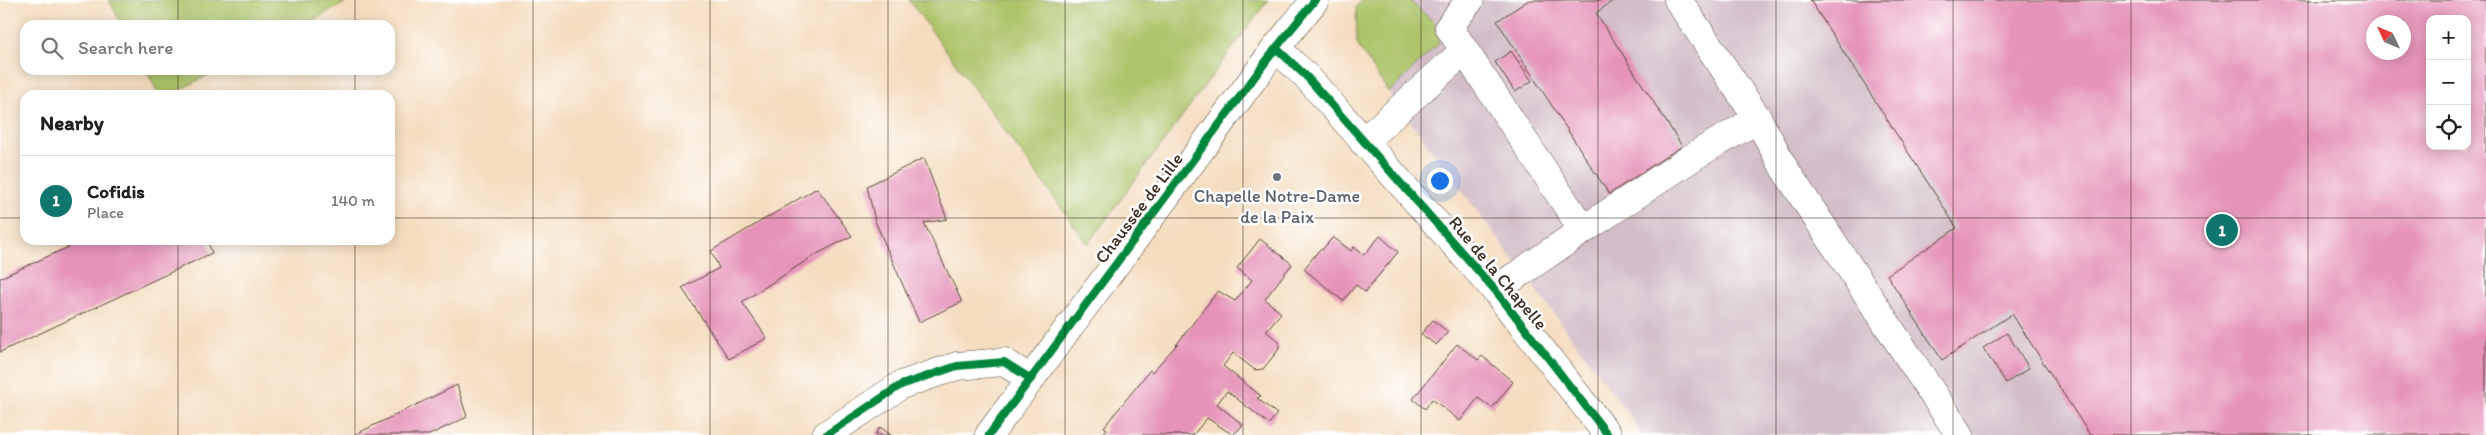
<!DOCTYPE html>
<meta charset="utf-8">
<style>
body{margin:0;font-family:Itim,sans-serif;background:#f6f6f6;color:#202124}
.controls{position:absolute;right:15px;top:15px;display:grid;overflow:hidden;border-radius:10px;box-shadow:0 2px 12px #0003}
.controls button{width:45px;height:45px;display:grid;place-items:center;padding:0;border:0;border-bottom:1px solid #e0e0e0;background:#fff;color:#202124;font:25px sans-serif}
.compass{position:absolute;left:2366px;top:15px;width:45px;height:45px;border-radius:50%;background:#fff;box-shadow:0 2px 12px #0003;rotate:314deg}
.you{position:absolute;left:1439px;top:180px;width:18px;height:18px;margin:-12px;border:4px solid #fff;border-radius:50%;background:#1a73e8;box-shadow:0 0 0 8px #1a73e833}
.badge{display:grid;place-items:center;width:32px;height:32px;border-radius:50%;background:#0f766e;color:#fff;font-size:16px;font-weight:700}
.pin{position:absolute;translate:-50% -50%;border:2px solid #fff;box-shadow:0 1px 5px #0006}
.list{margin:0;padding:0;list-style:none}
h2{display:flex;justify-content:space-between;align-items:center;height:65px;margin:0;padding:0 20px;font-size:21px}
h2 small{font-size:16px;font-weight:400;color:#757577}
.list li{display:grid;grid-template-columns:32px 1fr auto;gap:15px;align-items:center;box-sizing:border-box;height:90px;padding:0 20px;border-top:1px solid #e0e0e0}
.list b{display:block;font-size:19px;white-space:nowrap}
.list p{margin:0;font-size:16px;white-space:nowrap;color:#757577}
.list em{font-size:16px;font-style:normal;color:#757577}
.icon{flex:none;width:28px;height:28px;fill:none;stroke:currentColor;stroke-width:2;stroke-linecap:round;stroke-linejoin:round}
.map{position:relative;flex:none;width:2486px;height:435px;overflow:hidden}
.search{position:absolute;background:#fff;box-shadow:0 2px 12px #0003;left:20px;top:20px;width:375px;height:55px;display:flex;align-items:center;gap:12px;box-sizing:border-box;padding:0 18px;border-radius:15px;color:#757577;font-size:19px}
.panel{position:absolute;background:#fff;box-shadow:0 2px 12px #0003;left:20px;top:90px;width:375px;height:155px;border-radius:15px}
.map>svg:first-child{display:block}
.industrial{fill:#d2bdc8;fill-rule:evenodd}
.green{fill:#adc46a;stroke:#747744}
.building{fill:#e593b8;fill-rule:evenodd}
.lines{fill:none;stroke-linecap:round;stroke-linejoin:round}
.minor-casing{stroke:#574536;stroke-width:29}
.major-casing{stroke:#574536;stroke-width:29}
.minor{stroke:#fff;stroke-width:28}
.major{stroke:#fff;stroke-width:28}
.cycleway-casing{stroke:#fff;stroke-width:11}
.cycleway{stroke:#00873e;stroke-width:8}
.grid{fill:none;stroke:#3b2a1e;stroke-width:1;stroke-opacity:0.55}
.worship-dot{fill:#6b7280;stroke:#fff;stroke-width:2}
.labels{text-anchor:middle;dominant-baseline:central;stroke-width:5;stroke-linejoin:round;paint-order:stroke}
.worship-label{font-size:18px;fill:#5b616d;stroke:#fff}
.street-label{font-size:18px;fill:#3b2a1e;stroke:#fff}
</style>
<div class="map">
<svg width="2486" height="435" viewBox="0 0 2486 435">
<rect width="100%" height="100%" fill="#fff"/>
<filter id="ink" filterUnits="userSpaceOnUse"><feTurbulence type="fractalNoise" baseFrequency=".02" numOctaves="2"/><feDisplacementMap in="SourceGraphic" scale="10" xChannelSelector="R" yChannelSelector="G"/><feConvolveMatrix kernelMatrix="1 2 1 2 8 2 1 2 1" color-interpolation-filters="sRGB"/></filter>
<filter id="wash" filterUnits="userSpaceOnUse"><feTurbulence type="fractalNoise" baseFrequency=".0096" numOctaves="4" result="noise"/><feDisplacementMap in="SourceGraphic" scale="20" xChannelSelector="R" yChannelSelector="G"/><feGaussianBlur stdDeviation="1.12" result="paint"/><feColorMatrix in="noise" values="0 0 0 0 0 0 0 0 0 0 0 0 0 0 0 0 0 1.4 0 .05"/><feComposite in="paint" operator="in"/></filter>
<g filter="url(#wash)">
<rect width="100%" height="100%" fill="#f4dcbe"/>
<path class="industrial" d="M 1361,0 L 2486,0 L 2486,435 L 1642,435 L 1628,413 L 1389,93 L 1357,44 L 1356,7 ZM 2430,19 L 2467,19 L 2467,146 L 2430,146 ZM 2374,22 L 2404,22 L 2404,52 L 2374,52 Z"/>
<path class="green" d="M 109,0 L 351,0 L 303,25 L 122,25 Z
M 909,0 L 1268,0 L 1088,244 Z
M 1361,0 L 1412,0 L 1411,2 L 1434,22 L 1439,43 L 1389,93 L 1357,44 L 1356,7 Z
M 146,70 L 218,70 L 170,95 L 159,95 Z"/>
<g id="blocks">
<path class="building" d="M 1529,0 L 1614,0 L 1596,13 L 1682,146 L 1609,194 L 1497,21 Z
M 1810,0 L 2486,0 L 2486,435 L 2090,435 L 2012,314 L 1942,360 L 1887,275 L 1957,228 ZM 2430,19 L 2467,19 L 2467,146 L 2430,146 ZM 2374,22 L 2404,22 L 2404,52 L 2374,52 Z
M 1511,51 L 1532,81 L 1515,92 L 1495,62 Z
M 924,158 L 947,219 L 924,223 L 962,302 L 919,322 L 875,221 L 867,186 Z
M 817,188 L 852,236 L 815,255 L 742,302 L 767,338 L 729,359 L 682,288 L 719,268 L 711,251 Z
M 1380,236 L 1398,252 L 1365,292 L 1356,285 L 1343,301 L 1304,269 L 1320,249 L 1322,250 L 1333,237 L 1351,251 L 1354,247 L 1364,255 Z
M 1260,239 L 1292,264 L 1265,299 L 1281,313 L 1266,331 L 1279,342 L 1279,349 L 1263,369 L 1255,370 L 1233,353 L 1223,366 L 1261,396 L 1257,398 L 1277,414 L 1269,424 L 1227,391 L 1217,404 L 1243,425 L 1233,435 L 1207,418 L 1193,435 L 1102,435 L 1107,429 L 1104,427 L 1150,370 L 1152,372 L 1173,349 L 1218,291 L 1235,301 L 1248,285 L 1252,280 L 1237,268 Z
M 84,240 L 207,240 L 212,253 L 0,352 L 0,278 Z
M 1433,320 L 1448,332 L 1436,345 L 1421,334 Z
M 2007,333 L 2029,368 L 2006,383 L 1983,348 Z
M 1457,344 L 1478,360 L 1482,356 L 1513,382 L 1492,408 L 1478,398 L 1460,421 L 1432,399 L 1425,409 L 1413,399 Z
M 457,385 L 467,417 L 429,435 L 354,435 Z
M 880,427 L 891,435 L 875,435 Z"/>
</g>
</g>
<g filter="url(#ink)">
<use href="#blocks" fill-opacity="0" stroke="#574536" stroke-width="1"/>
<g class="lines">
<defs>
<path id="minor" d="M 1470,0 L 1449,27 L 1583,230 L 1699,153 L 1758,119
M 1678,0 L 1758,119 L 1784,168 L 1960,435
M 1276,48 L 1307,77 L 1495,290 L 1608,435
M 1363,142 L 1464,51
M 1495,290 L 1583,230
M 826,435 L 901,385 L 957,366 L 1004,362 L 1031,379"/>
<path id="major" d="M 989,435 L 1276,48 L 1315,0"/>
</defs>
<use href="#minor" class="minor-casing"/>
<use href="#major" class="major-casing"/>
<use href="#minor" class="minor"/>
<use href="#major" class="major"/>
<defs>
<path id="cycleway" d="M 1276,48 L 1307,77 L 1495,290 L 1608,435
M 826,435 L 901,385 L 957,366 L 1004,362 L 1031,379
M 989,435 L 1276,48 L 1315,0"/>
</defs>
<use href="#cycleway" class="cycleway-casing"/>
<use href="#cycleway" class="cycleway"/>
</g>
</g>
<path class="grid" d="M 178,0 L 178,25M 355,0 L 355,25M 533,0 L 533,435M 710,0 L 710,435M 888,0 L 888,435M 1065,0 L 1065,435M 1243,0 L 1243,435M 1421,0 L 1421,435M 1598,0 L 1598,435M 1776,0 L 1776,435M 1953,0 L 1953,435M 2131,0 L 2131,435M 2308,0 L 2308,435M 178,70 L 178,95M 355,70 L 355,95M 0,218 L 25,218M 390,218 L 2486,218M 178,240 L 178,435M 355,240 L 355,435"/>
<circle class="worship-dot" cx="1277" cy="177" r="5"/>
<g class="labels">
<g class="worship-label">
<text x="1277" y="196">Chapelle Notre-Dame<tspan x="1277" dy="21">de la Paix</tspan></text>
</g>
<g class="street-label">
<text transform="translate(1139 208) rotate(-53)">Chaussée de Lille</text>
<text transform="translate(1498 273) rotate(50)">Rue de la Chapelle</text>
</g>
</g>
</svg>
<div class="controls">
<button>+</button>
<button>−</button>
<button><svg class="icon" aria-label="locate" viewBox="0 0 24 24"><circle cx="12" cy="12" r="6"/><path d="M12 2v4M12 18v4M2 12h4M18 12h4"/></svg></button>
</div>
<svg class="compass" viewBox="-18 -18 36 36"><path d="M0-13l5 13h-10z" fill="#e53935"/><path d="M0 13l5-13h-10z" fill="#757577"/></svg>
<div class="you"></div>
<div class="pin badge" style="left:2222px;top:230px">1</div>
<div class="search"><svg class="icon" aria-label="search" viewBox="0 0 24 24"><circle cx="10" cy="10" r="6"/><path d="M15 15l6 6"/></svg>Search here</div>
<section class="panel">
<h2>Nearby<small></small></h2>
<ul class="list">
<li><span class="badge">1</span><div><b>Cofidis</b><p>Place</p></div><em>140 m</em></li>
</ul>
</section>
</div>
